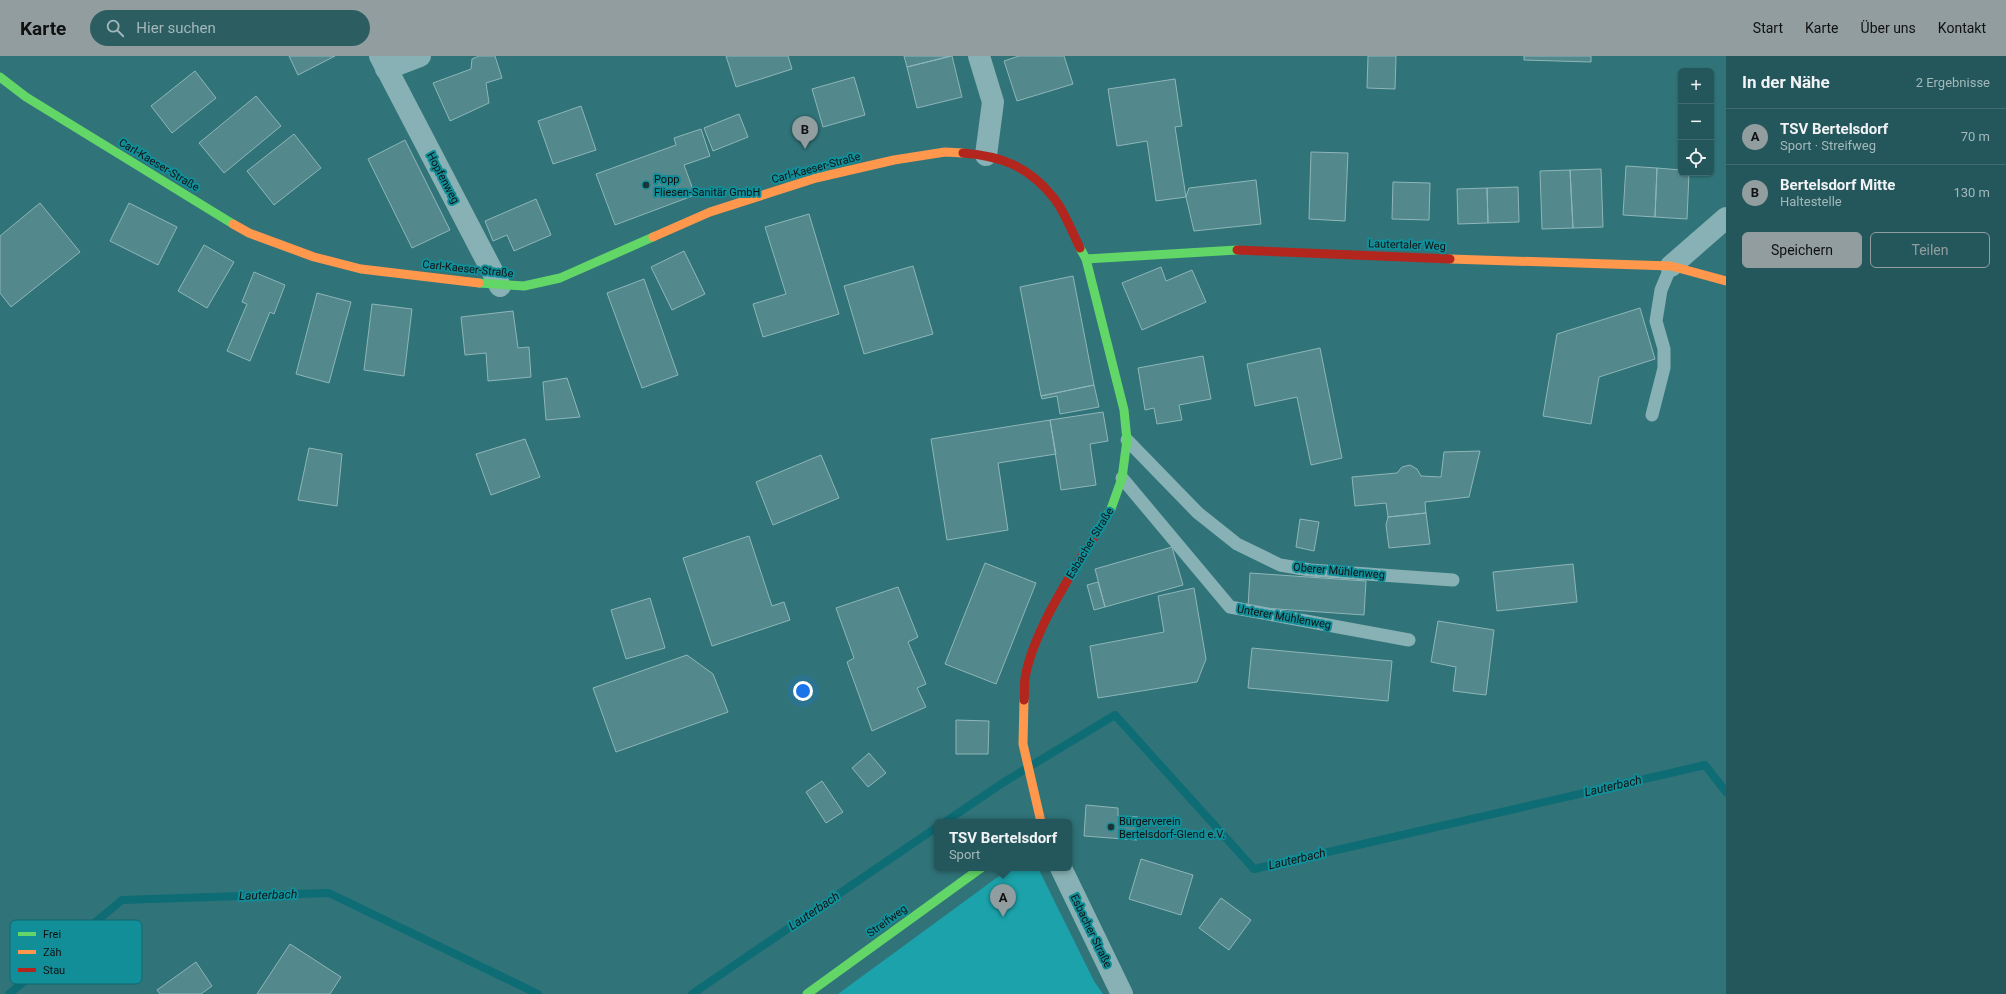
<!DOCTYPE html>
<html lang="de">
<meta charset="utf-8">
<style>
body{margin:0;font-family:Roboto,sans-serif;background:#2c5d61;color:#f1f3f6}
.controls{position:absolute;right:12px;top:12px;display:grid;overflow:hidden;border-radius:6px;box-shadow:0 1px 3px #0004}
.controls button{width:36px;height:36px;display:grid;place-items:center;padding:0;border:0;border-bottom:1px solid #416d71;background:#24575b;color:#f1f3f6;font:20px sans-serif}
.you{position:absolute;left:803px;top:635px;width:14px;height:14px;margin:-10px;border:3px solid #fff;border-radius:50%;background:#1a73e8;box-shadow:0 0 0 6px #1a73e833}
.badge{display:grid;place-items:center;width:26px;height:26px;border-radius:50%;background:#919d9f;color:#111;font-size:13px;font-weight:700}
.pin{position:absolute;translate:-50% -33px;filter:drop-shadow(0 1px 2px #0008)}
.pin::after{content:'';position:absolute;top:21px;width:14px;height:12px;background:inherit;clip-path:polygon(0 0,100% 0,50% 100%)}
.popup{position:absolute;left:934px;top:763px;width:138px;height:52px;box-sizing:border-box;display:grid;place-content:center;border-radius:6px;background:#24575b;filter:drop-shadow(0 1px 3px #0005);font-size:13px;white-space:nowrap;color:#a3b8bb}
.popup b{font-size:15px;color:#f1f3f6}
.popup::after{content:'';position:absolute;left:50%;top:100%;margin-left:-8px;border:8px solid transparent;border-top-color:#24575b}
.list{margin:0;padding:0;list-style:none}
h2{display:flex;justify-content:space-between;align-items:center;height:52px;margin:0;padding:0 16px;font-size:17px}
h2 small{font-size:13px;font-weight:400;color:#a3b8bb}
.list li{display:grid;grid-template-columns:26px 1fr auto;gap:12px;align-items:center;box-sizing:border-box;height:56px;padding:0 16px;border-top:1px solid #416d71}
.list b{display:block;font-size:15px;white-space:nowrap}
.list p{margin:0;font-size:13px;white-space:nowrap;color:#a3b8bb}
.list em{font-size:13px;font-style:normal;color:#a3b8bb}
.actions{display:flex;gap:8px;padding:12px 16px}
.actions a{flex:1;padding:9px 0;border:1px solid #919d9f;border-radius:6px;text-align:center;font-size:14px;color:#919d9f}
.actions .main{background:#919d9f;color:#111}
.icon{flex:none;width:22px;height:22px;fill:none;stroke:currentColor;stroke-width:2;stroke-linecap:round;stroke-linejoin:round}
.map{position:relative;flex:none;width:1726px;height:938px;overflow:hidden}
header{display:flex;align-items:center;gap:24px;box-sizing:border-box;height:56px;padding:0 20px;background:#919d9f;color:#111}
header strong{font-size:19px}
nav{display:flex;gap:22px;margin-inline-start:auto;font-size:14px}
.search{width:280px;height:36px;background:#2c5d61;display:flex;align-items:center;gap:10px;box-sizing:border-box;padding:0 14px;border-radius:22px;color:#a3b8bb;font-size:15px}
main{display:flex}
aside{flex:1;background:#24575b}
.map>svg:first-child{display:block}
.green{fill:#1ba2aa}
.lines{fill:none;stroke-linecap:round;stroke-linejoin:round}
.stream{stroke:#0d6c74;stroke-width:8}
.building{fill:#53888c;stroke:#8eb6b9}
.lane{stroke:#87b1b4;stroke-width:13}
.street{stroke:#87b1b4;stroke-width:22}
.fast{stroke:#63d668;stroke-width:9}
.slow{stroke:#ff974d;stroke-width:9}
.jam{stroke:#b3261e;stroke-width:9}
.poi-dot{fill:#1c3435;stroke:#118e98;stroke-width:1.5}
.labels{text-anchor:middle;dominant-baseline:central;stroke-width:4;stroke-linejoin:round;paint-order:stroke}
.street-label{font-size:11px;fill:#111;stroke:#118e98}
.poi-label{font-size:11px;fill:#111;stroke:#118e98;text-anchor:start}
.water-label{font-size:12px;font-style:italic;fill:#111;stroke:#118e98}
.key{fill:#118e98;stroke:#116870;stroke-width:1}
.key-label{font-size:11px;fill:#111}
</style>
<header>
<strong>Karte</strong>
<div class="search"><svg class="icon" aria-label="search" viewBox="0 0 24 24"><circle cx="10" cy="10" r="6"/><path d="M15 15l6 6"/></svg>Hier suchen</div>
<nav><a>Start</a><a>Karte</a><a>Über uns</a><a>Kontakt</a></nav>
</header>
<main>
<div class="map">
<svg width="1726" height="938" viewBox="0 0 1726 938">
<rect width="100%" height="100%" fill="#307479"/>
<path class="green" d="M 1010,812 L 1038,812 L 1094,925 L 1103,938 L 838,938 Z"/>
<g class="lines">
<path class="stream" d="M 945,766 L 1004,726 L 1115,659 L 1254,813 L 1705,709 L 1726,736
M 9,938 L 122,844 L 329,837 L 538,938
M 692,938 L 937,771"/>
</g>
<path class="building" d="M 289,0 L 335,0 L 298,19 Z
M 479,0 L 495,0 L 502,22 L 486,27 L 489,47 L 450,65 L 433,27 L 471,13 L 472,3 Z
M 726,0 L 788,0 L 792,13 L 736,31 Z
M 904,0 L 950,0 L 907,11 Z
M 952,0 L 962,41 L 917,52 L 907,11 Z
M 1019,0 L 1064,0 L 1073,28 L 1017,45 L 1004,5 Z
M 1368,0 L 1396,0 L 1395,33 L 1367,32 Z
M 1524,0 L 1591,0 L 1591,6 L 1524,4 Z
M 195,15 L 216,42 L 172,77 L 151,50 Z
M 854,21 L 865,59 L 823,71 L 812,33 Z
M 1175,23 L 1182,70 L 1175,71 L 1186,141 L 1156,145 L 1147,85 L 1117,90 L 1108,33 Z
M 256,40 L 281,70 L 224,117 L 199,87 Z
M 581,50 L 596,94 L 553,108 L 538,65 Z
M 739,58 L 748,81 L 713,95 L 704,72 Z
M 701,73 L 710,100 L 684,109 L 695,139 L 615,169 L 596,118 L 676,89 L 674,82 Z
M 294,78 L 321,112 L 274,149 L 247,115 Z
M 405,84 L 450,174 L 412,192 L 368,103 Z
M 1311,96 L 1348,97 L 1345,165 L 1309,163 Z
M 1626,110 L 1657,112 L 1655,161 L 1623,159 Z
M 1657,112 L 1681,114 L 1681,117 L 1689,117 L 1687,163 L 1655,161 Z
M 1601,113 L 1603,171 L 1573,172 L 1570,114 Z
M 1570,114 L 1573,172 L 1542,173 L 1540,115 Z
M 1256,124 L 1261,168 L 1194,175 L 1186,141 L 1189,132 Z
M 1393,126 L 1430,127 L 1429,164 L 1392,163 Z
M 1518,131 L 1519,166 L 1488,167 L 1487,132 Z
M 1487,132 L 1488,167 L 1458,168 L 1457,133 Z
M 536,143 L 551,179 L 514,195 L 507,179 L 493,185 L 485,165 Z
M 40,147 L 80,196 L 11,251 L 0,237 L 0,180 Z
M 129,147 L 177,171 L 158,209 L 110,185 Z
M 809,158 L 839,258 L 763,281 L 753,248 L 786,238 L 765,171 Z
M 204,189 L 234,206 L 207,252 L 178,235 Z
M 684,195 L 705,238 L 672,254 L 651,211 Z
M 913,210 L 933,278 L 864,298 L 844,230 Z
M 1161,211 L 1166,225 L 1192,214 L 1206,246 L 1142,274 L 1122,227 Z
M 254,216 L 285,229 L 274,258 L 270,256 L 250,305 L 227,295 L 247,248 L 242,246 Z
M 1073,220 L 1094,329 L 1041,340 L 1020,231 Z
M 644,223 L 678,319 L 642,332 L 607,237 Z
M 317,237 L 351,246 L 329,327 L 296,318 Z
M 372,248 L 412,253 L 404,320 L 364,314 Z
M 1640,252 L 1655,303 L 1599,321 L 1591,368 L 1543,360 L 1557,278 Z
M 513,255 L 518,292 L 529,291 L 531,321 L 488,325 L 486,297 L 465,299 L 461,261 Z
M 1320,292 L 1342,402 L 1311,409 L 1297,341 L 1255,350 L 1247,308 Z
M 1203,300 L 1211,343 L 1179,349 L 1182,364 L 1157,368 L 1154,352 L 1145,354 L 1138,312 Z
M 567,322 L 580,361 L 546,364 L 543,326 Z
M 1094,329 L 1099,351 L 1060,358 L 1057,340 L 1042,343 L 1041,340 Z
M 1103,356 L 1108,385 L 1090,388 L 1096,429 L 1061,434 L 1050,364 Z
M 1050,364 L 1056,398 L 998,407 L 1008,474 L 947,484 L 931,383 Z
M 525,383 L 540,421 L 491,439 L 476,398 Z
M 309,392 L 342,398 L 337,450 L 298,444 Z
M 1480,395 L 1469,441 L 1425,446 L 1426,457 L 1388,461 L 1386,447 L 1355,450 L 1352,421 L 1397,417 L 1402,411 L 1410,409 L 1417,413 L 1421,420 L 1441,421 L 1444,396 Z
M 821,399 L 839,442 L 773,469 L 756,426 Z
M 1426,457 L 1430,488 L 1389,492 L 1386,469 L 1388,461 Z
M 1300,463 L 1319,466 L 1314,495 L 1296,491 Z
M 749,480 L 772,550 L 784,546 L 790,564 L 712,590 L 683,502 Z
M 1172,491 L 1183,529 L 1105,551 L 1095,513 Z
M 985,507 L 1036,527 L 996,628 L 945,608 Z
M 1573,508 L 1577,546 L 1497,555 L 1493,516 Z
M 1250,517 L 1366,525 L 1364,559 L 1248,551 Z
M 1098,526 L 1105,551 L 1094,554 L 1087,529 Z
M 898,531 L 918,581 L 908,586 L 926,628 L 917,632 L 926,651 L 872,675 L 847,606 L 854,602 L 836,552 Z
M 1194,532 L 1206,603 L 1197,626 L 1098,642 L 1090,590 L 1164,576 L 1158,540 Z
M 650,542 L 665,592 L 626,603 L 611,554 Z
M 1438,565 L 1494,574 L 1486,639 L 1453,635 L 1456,611 L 1431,606 Z
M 1252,592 L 1392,605 L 1388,645 L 1248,632 Z
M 687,599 L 713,618 L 728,656 L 616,696 L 593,632 Z
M 956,664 L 989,665 L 988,698 L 956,698 Z
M 869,697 L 886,717 L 868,731 L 852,712 Z
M 822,725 L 843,756 L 826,767 L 806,736 Z
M 1086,749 L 1118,752 L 1118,760 L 1138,761 L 1137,784 L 1084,780 Z
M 1141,803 L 1193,819 L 1181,859 L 1129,843 Z
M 1221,842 L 1251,864 L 1229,894 L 1199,872 Z
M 290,888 L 341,921 L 330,938 L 257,938 Z
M 196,906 L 212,930 L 201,938 L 160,938 L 157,934 Z"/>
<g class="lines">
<path class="lane" d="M 1652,359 L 1664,312 L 1664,293 L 1656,265 L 1661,234 L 1671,210
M 1127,384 L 1198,457 L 1237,488 L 1280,509 L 1310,514 L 1453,524
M 1122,422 L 1230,551 L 1409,584"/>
<path class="street" d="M 380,0 L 500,230
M 979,0 L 993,46 L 986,99
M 386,13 L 420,0
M 1671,210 L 1726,162
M 1061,812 L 1122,938"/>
<path class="fast" d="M 0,21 L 26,41 L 233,168
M 1080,192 L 1086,203 L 1124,354 L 1127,384 L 1122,422 L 1111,453 L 1097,476
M 1086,203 L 1237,194
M 479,227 L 524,230 L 560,222 L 653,181
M 807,938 L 981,812"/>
<path class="slow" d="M 233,168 L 249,177 L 314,201 L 361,213 L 479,227
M 653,181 L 710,156 L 816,122 L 894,104 L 945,96 L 963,97
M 1450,203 L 1671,210 L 1726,225
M 1024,644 L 1023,688 L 1041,766"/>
<path class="jam" d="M 963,97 C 1001,100 1028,110 1053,141 C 1063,152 1073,178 1080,192
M 1237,194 L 1450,203
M 1024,644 C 1025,637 1024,629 1025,622 C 1033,575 1072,517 1097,476"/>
</g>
<g class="poi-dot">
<circle cx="646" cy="129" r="4"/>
<circle cx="1111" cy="771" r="4"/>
</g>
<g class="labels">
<g class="street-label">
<text transform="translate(159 109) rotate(31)">Carl-Kaeser-Straße</text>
<text transform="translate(816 112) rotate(-15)">Carl-Kaeser-Straße</text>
<text transform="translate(443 122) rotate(62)">Hopfenweg</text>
<text transform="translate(1407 189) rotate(2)">Lautertaler Weg</text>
<text transform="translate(468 213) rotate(6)">Carl-Kaeser-Straße</text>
<text transform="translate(1090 487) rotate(-59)">Esbacher Straße</text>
<text transform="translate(1339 515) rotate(5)">Oberer Mühlenweg</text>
<text transform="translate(1284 561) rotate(10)">Unterer Mühlenweg</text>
<text transform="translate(887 865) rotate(-36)">Streifweg</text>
<text transform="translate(1091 875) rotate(64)">Esbacher Straße</text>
</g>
<g class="poi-label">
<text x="654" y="123">Popp<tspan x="654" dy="13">Fliesen-Sanitär GmbH</tspan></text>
<text x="1119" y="765">Bürgerverein<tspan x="1119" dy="13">Bertelsdorf-Glend e.V.</tspan></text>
</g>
<g class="water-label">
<text transform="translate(1613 730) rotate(-13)">Lauterbach</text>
<text transform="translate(1297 803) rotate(-13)">Lauterbach</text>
<text transform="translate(268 839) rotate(-2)">Lauterbach</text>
<text transform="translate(814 855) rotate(-34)">Lauterbach</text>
</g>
</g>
<rect x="10" y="864" width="132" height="64" rx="6" class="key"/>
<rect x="18" y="876" width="18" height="4" fill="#63d668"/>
<rect x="18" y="894" width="18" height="4" fill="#ff974d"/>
<rect x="18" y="912" width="18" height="4" fill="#b3261e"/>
<g class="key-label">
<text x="43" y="882">Frei</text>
<text x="43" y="900">Zäh</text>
<text x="43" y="918">Stau</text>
</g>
</svg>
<div class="controls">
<button>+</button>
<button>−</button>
<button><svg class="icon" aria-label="locate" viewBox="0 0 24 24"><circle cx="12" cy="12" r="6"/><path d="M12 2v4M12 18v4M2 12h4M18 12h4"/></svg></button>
</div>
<div class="you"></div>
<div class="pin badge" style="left:1003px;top:861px">A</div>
<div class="popup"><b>TSV Bertelsdorf</b>Sport</div>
<div class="pin badge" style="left:805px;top:93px">B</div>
</div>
<aside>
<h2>In der Nähe<small>2 Ergebnisse</small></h2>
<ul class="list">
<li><span class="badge">A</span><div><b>TSV Bertelsdorf</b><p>Sport · Streifweg</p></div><em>70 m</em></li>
<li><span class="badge">B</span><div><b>Bertelsdorf Mitte</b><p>Haltestelle</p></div><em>130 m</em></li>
</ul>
<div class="actions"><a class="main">Speichern</a><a>Teilen</a></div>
</aside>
</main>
